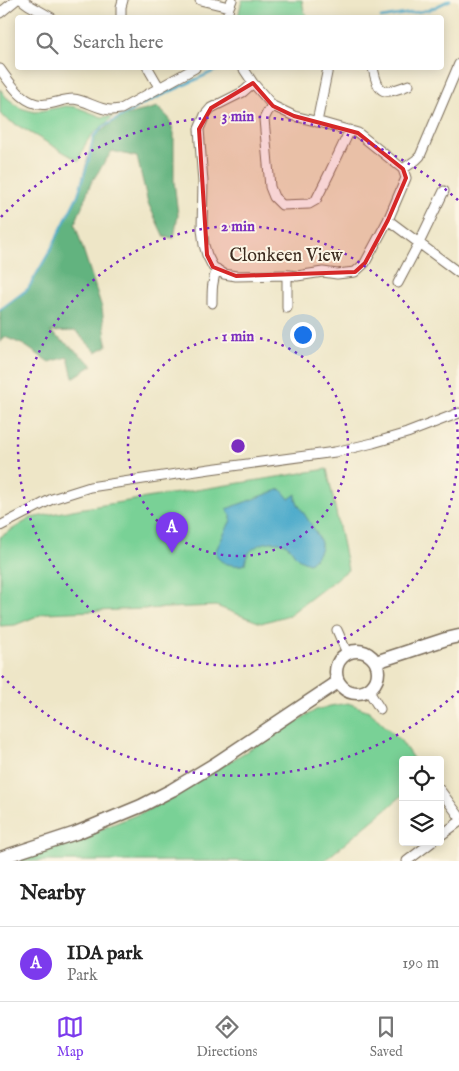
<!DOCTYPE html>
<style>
body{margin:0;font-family:"IM FELL English",serif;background:#f6f6f6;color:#222}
.controls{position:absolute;right:15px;bottom:15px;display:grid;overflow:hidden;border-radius:5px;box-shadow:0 2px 12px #0003}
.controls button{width:45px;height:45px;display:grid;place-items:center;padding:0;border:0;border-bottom:1px solid #e0e0e0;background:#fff;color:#222;font:25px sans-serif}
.you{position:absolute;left:302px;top:334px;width:18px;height:18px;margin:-12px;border:4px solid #fff;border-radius:50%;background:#1a73e8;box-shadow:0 0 0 8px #1a73e833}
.badge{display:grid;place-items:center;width:32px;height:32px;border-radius:50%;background:#7c3aed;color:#fff;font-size:16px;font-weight:700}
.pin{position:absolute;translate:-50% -41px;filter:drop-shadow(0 1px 2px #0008)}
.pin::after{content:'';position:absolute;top:26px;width:18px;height:15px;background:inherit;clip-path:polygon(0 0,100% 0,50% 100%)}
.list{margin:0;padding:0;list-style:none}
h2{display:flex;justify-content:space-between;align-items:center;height:65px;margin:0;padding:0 20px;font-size:21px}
h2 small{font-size:16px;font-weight:400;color:#767676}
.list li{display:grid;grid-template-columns:32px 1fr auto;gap:15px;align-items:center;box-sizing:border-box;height:75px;padding:0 20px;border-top:1px solid #e0e0e0}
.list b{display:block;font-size:19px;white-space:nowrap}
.list p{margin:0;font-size:16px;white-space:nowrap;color:#767676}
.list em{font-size:16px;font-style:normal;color:#767676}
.icon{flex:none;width:28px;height:28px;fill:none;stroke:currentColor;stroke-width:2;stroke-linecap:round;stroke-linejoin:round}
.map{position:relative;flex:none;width:459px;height:861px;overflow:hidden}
.search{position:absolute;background:#fff;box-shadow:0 2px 12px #0003;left:15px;right:15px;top:15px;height:55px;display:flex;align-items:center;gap:12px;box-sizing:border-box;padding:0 18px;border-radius:5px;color:#767676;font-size:19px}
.sheet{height:140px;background:#fff}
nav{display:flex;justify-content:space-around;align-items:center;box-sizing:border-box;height:70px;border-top:1px solid #e0e0e0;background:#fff;font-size:14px;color:#767676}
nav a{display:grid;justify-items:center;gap:2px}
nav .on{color:#7c3aed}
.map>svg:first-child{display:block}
.green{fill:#79d196;stroke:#5a7e5a}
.forest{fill:#62b37f;stroke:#4e6e4e}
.water{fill:#4caacb;stroke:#446a74}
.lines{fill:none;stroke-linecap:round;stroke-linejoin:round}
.stream{stroke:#4caacb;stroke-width:2.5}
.minor-casing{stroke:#7a6c59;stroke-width:11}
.secondary-casing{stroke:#7a6c59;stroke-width:15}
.minor{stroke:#fff;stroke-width:9}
.secondary{stroke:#fff;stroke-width:12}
.marked{fill:#d62828;fill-opacity:0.2;stroke:#d62828;stroke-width:4;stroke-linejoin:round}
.ring{fill:none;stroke:#7b2cbf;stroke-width:2.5;stroke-dasharray:2.5 5}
.labels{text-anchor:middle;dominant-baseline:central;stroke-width:4;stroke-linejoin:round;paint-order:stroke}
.street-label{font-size:18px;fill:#3b2a1e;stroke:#fcf5e5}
.centre{fill:#7b2cbf;stroke:#fcf5e5;stroke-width:2.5}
.ring-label{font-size:15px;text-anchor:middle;font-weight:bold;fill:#7b2cbf;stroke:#fcf5e5;stroke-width:4;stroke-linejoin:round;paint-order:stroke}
</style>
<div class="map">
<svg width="459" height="861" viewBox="0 0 459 861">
<rect width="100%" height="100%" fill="#fcf5e5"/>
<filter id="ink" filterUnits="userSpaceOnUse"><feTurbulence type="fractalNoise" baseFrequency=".02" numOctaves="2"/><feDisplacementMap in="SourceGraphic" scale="10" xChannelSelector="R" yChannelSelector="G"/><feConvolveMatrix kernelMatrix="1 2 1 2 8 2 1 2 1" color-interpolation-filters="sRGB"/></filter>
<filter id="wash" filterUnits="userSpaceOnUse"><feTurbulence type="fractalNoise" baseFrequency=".0096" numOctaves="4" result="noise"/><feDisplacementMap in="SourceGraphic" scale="20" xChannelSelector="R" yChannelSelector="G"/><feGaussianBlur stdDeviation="1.12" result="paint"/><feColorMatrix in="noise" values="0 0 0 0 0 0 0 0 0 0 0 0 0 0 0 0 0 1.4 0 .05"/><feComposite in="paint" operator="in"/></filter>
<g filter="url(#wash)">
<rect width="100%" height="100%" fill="#eee6c7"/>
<path class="green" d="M 242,0 L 302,0 L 304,11 L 308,17 L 238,17 Z
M 0,89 L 6,97 L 20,108 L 35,112 L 66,106 L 76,107 L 102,117 L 113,116 C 108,123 101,127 95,132 C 86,140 82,150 79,161 L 3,117 L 0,113 Z
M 327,469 L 348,570 L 289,615 L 261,623 L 216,606 L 45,613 L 15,625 L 0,626 L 0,537 L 31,518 L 78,509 Z
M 348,703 L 369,711 L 401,741 L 414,760 L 403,760 L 403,795 L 324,861 L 7,861 L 77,839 L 148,810 L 316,710 L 330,706 Z"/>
<path class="forest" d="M 158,107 L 169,118 L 174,133 L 174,181 L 178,215 L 174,238 L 164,237 L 148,203 L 137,157 L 112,151 L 91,183 L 75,224 L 102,308 L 107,346 L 96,352 L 76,331 L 50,332 L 68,345 L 93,365 L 73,378 L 68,357 L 49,362 L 24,345 L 5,337 L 0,343 L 0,309 L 9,304 L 28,289 L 55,242 L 78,195 L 94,136 L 122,116 Z"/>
<path class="water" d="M 281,489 L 289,499 L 296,494 L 296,500 L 298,504 C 302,511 320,537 321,543 C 322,551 315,559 309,563 C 306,562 301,560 298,558 C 294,555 292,548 285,544 C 274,539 256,543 249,553 C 246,556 246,560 245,564 C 238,567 223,565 218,558 C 217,557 216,551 216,550 L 231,520 L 231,515 L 226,509 Z"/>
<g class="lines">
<path class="stream" d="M 381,18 L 429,10 L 450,0
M 0,310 L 28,289 L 51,249 L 78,195 L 89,159 L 91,147 L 94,136 L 103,127 L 143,104 L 221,68"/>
</g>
</g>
<g filter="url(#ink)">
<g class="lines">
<defs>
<path id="minor" d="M 22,0 L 29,5 L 52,18
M 200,0 L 229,7
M 0,13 L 16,0
M 121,18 L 121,7 L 123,0
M 227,18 L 229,7 L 232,0
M 148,68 L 159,87
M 243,68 L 253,83 L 273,106 L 294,116 L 323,123 L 358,133 L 403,169
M 373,68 C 379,97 384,94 409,85
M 0,69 C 11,84 25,108 47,104 C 56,103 64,99 73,99 C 86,100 97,109 110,110 C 114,110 118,109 121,109 L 195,68
M 253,83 L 243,92 L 211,108 L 205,115 L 199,129 L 203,182 L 202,229 L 204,245 L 207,255 L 213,267 L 224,274 L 236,276 L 289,275 L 297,276 L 323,272 L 337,274 L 355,272 L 365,263 L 388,220 L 406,178 L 403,169
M 273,106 L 268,111 L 264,119 L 270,187 L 274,197 L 282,205 L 309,204 L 316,200 L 330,172 L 350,130
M 317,122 L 328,68
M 403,169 L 416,160 L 420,156 L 459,64
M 388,220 L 459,273
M 287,275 L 287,308
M 398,283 L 419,243 L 444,191
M 212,303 C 212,291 212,280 217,269
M 0,526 L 52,499 L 90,487 L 210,469 L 335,452 L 373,443 L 407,433 L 459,413
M 337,630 L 347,653
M 368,690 L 380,709
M 440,790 L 459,816
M 440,836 L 459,822
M 407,861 L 432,842"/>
<path id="secondary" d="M336 672a21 21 0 1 1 42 0a21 21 0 1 1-42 0Z
M 376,662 L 446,639 L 459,636
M 0,858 L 76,833 L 141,806 L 172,790 L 215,764 L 338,682"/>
</defs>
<use href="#minor" class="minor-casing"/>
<use href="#secondary" class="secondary-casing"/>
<use href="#minor" class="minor"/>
<use href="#secondary" class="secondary"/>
</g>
</g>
<path class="marked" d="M 253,83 L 273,106 L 294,116 L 358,133 L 403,169 L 406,178 L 388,220 L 365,263 L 355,272 L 236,276 L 213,267 L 207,255 L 199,129 L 211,108 Z"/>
<g class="ring">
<circle cx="238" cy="446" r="110"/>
<circle cx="238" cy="446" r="220"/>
<path d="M459 691A330 330 0 0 1 1 675M1 217A330 330 0 0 1 459 201"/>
</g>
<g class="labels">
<g class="street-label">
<text x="286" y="256">Clonkeen View</text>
</g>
</g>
<circle cx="238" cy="446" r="8" class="centre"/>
<g class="ring-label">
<text x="238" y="121">3 min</text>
<text x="238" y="231">2 min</text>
<text x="238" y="341">1 min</text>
</g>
</svg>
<div class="controls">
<button><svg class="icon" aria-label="locate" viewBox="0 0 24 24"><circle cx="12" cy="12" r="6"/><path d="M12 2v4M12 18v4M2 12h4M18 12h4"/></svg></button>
<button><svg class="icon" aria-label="layers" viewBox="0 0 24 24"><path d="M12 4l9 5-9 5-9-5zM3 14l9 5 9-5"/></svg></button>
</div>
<div class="you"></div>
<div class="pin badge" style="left:172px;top:553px">A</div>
<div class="search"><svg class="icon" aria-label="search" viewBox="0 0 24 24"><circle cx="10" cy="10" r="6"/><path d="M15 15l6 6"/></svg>Search here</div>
</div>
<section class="sheet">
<h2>Nearby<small></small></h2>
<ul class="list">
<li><span class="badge">A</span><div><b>IDA park</b><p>Park</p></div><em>190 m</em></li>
</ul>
</section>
<nav>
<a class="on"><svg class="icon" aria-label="map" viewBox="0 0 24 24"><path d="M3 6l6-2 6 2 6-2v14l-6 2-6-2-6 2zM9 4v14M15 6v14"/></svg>Map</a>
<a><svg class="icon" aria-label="directions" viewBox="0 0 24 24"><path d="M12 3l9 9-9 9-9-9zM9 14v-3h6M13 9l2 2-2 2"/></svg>Directions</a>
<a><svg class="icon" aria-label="saved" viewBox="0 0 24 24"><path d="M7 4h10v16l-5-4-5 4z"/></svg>Saved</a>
</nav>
